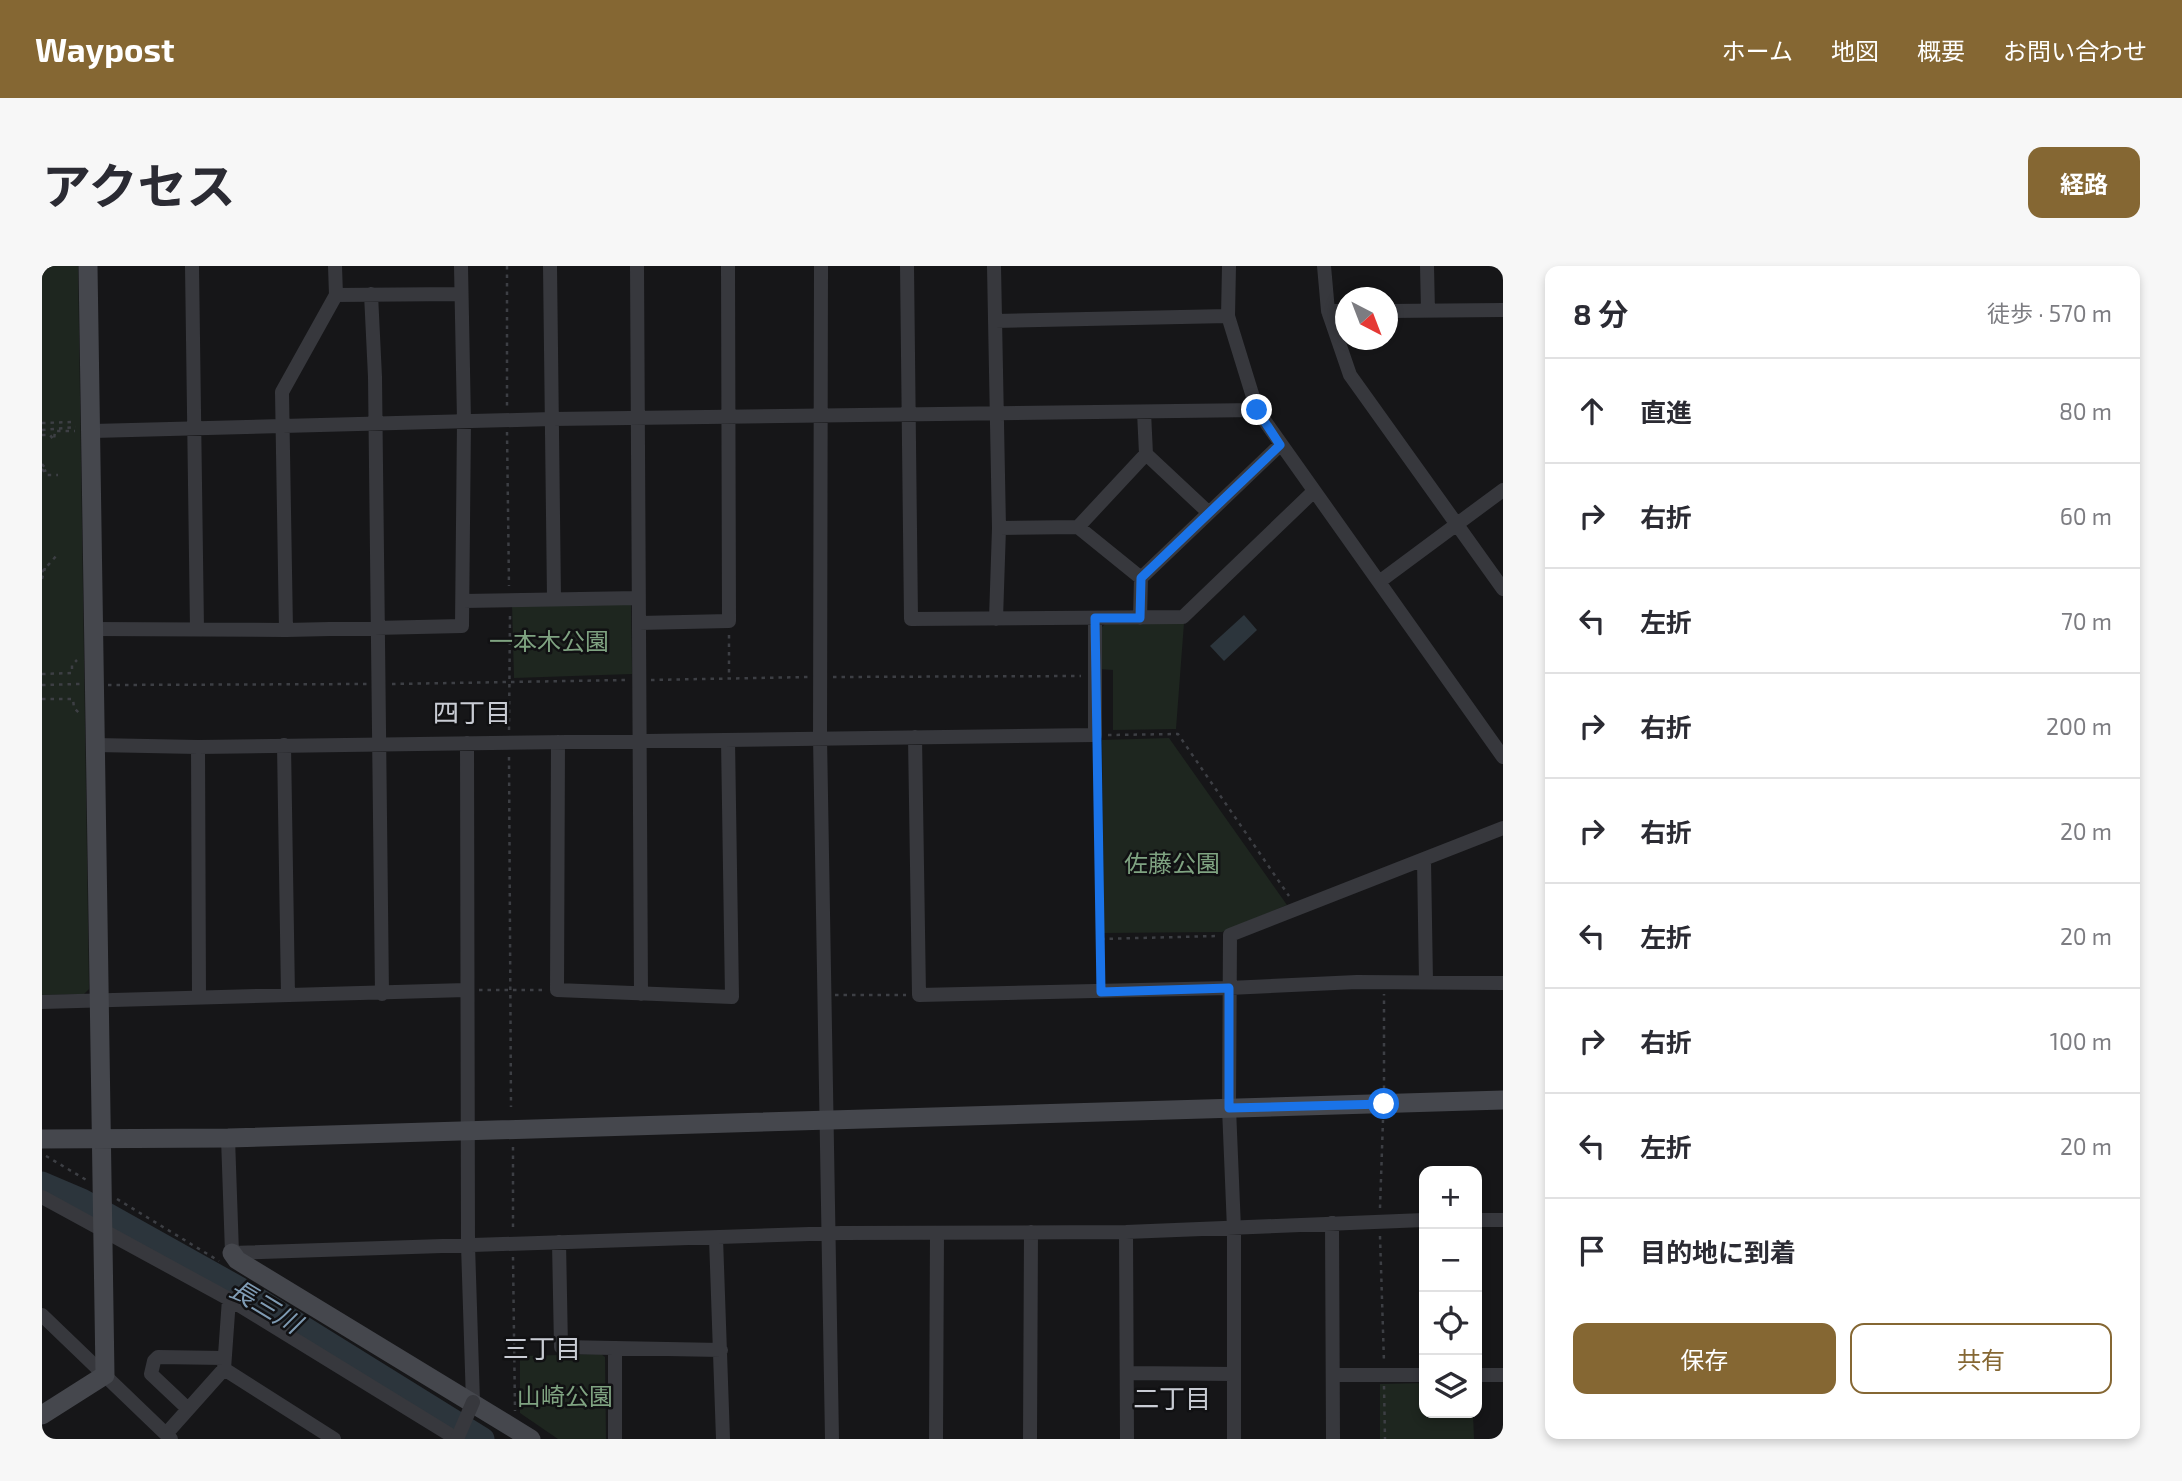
<!DOCTYPE html>
<html lang="ja">
<meta charset="utf-8">
<style>
body{margin:0;font-family:"Exo 2","Noto Sans JP",sans-serif;background:#f7f7f7;color:#2b2b33}
.controls{position:absolute;right:21px;bottom:21px;display:grid;overflow:hidden;border-radius:14px;box-shadow:0 4px 10px #0003}
.controls button{width:63px;height:63px;display:grid;place-items:center;padding:0;border:0;border-bottom:2px solid #e1e1e2;background:#fff;color:#2b2b33;font:35px sans-serif}
.compass{position:absolute;left:1293px;top:21px;width:63px;height:63px;border-radius:50%;background:#fff;box-shadow:0 4px 10px #0003;rotate:138deg}
.stop{position:absolute;width:21px;height:21px;margin:-16px;border:5px solid #1a73e8;border-radius:50%;background:#fff}
.stop.end{background:#1a73e8;border-color:#fff;box-shadow:0 2px 7px #0008}
.list{margin:0;padding:0;list-style:none}
h2{display:flex;justify-content:space-between;align-items:center;height:91px;margin:0;padding:0 28px;font-size:30px}
h2 small{font-size:23px;font-weight:400;color:#7c7c81}
.list li{display:grid;grid-template-columns:46px 1fr auto;gap:21px;align-items:center;box-sizing:border-box;height:105px;padding:0 28px;border-top:2px solid #e1e1e2}
.list b{display:block;font-size:26px;white-space:nowrap}
.list em{font-size:23px;font-style:normal;color:#7c7c81}
.actions{display:flex;gap:14px;padding:21px 28px}
.actions a{flex:1;padding:16px 0;border:2px solid #856733;border-radius:14px;text-align:center;font-size:24px;color:#856733}
.actions .main{background:#856733;color:#fff}
.icon{flex:none;width:38px;height:38px;fill:none;stroke:currentColor;stroke-width:2;stroke-linecap:round;stroke-linejoin:round}
.map{position:relative;flex:none;width:1461px;height:1173px;overflow:hidden;border-radius:14px}
header{display:flex;align-items:center;gap:42px;box-sizing:border-box;height:98px;padding:0 35px;background:#856733;color:#fff}
header strong{font-size:33px}
nav{display:flex;gap:38px;margin-inline-start:auto;font-size:24px}
.intro{display:flex;align-items:center;justify-content:space-between;box-sizing:border-box;height:168px;padding:0 42px}
h1{margin:0;font-size:49px}
.button{padding:18px 32px;border-radius:14px;background:#856733;color:#fff;font-size:24px;font-weight:700}
main{display:flex;gap:42px;padding:0 42px}
aside{flex:1;background:#fff;border-radius:14px;box-shadow:0 4px 10px #0003}
.map>svg:first-child{display:block}
.green{fill:#1e261f}
.water{fill:#2c353c}
.lines{fill:none;stroke-linecap:round;stroke-linejoin:round}
.river{stroke:#2c353c;stroke-width:23}
.path{stroke:#3d3f44;stroke-width:2.5;stroke-dasharray:3.5 5;stroke-linecap:butt}
.street{stroke:#37383d;stroke-width:14}
.secondary{stroke:#45474d;stroke-width:19}
.street-bridge{stroke:#37383d;stroke-width:14}
.route{stroke:#1a73e8;stroke-width:9}
.labels{text-anchor:middle;dominant-baseline:central;stroke-width:5;stroke-linejoin:round;paint-order:stroke}
.park-label{font-size:24px;fill:#7fa381;stroke:#111113}
.neighbourhood-label{font-size:26px;fill:#c9ccd4;stroke:#111113}
.water-label{font-size:26px;font-style:italic;fill:#7f9bb3;stroke:#111113}
</style>
<header>
<strong>Waypost</strong>
<nav><a>ホーム</a><a>地図</a><a>概要</a><a>お問い合わせ</a></nav>
</header>
<div class="intro"><h1>アクセス</h1><a class="button">経路</a></div>
<main>
<div class="map">
<svg width="1461" height="1173" viewBox="0 0 1461 1173">
<rect width="100%" height="100%" fill="#161618"/>
<path class="green" d="M 0,0 L 36,0 L 47,723 L 42,728 L 0,729 Z
M 470,338 L 589,339 L 590,408 L 472,412 Z
M 1142,357 L 1134,463 L 1071,464 L 1071,404 L 1057,403 L 1058,363 L 1063,358 Z
M 1127,472 L 1245,639 L 1180,666 L 1062,667 L 1060,474 Z
M 559,1088 L 563,1091 L 564,1173 L 516,1173 L 478,1147 L 478,1090 Z
M 1382,1117 L 1382,1147 L 1431,1147 L 1432,1173 L 1338,1173 L 1338,1118 Z"/>
<path class="water" d="M 1202,349 L 1215,364 L 1182,395 L 1168,380 Z"/>
<g class="lines">
<path class="river" d="M 0,917 L 40,934 L 206,1027 L 441,1173"/>
<path class="path" d="M 465,0 L 465,142
M 0,4 L 4,0
M 0,157 L 32,156
M 0,164 L 34,161
M 465,166 L 467,320
M 0,169 L 8,169 L 12,174 L 13,165 L 33,165
M 0,198 L 5,204 L 2,205
M 0,203 L 5,209 L 16,209
M 0,306 L 15,289
M 0,313 L 3,302
M 687,369 L 687,412
M 0,408 L 30,407 L 30,399 L 35,394
M 791,411 L 1039,410
M 609,414 L 766,411
M 350,418 L 584,414
M 0,419 L 38,418
M 66,419 L 325,418
M 0,433 L 31,433 L 32,442 L 38,448
M 467,464 L 468,348
M 1066,469 L 1136,468 L 1247,630
M 1054,480 L 1058,712
M 467,491 L 469,841
M 1059,673 L 1175,670
M 437,724 L 501,724
M 793,729 L 864,729
M 1342,823 L 1342,728
M 471,881 L 471,963
M 4,890 L 46,915
M 75,933 L 177,995
M 1338,942 L 1341,854
M 1338,970 L 1342,1096
M 471,991 L 473,1145
M 1342,1120 L 1343,1173"/>
<path class="street" d="M 150,0 L 155,363
M 293,0 L 294,29 L 419,28
M 508,0 L 512,332
M 595,0 L 599,728
M 779,0 L 778,471 L 790,1173
M 865,0 L 869,353 L 1141,351 L 1272,225
M 952,0 L 957,262 L 954,353
M 1187,0 L 1186,50 L 1215,144 L 1461,491
M 1282,0 L 1286,45 L 1308,109 L 1461,323
M 1385,0 L 1386,45
M 329,28 L 333,111 L 340,728
M 1286,45 L 1304,45
M 1346,45 L 1461,44
M 953,55 L 1186,50
M 1102,146 L 1104,188 L 1166,246
M 51,165 L 510,153 L 1215,144
M 1036,261 L 1104,188
M 957,262 L 1036,261 L 1099,312
M 1337,316 L 1461,224
M 421,335 L 596,332
M 1098,352 L 1099,312 L 1238,179
M 597,357 L 687,355 L 686,0
M 52,363 L 244,364 L 420,360 L 422,155 L 419,0
M 244,364 L 240,126 L 294,29
M 873,471 L 877,729 L 1187,722 L 1315,716 L 1461,717
M 516,476 L 515,724 L 690,731 L 686,474
M 425,477 L 426,979 L 431,1136
M 54,479 L 156,481 L 1053,469 L 1053,352
M 242,479 L 246,729
M 156,481 L 157,731
M 1382,594 L 1384,716
M 0,736 L 424,724
M 186,872 L 190,987 L 799,967 L 1084,966 L 1382,954
M 0,931 L 187,1033 L 415,1173
M 1435,954 L 1461,954
M 1290,957 L 1291,1173
M 1084,966 L 1085,1173
M 674,972 L 681,1173
M 517,976 L 519,1081 L 679,1084
M 0,1049 L 129,1173
M 573,1082 L 573,1173
M 182,1103 L 292,1173
M 1086,1107 L 1192,1108
M 1291,1109 L 1382,1109
M 1435,1109 L 1461,1109
M 146,1143 L 109,1108 L 112,1095 L 116,1091 L 182,1092
M 124,1168 L 182,1103 L 187,1033
M 894,1173 L 895,968
M 988,1173 L 989,966
M 1192,1173 L 1192,963 L 1187,842 L 1188,669 L 1461,562"/>
<path class="secondary" d="M 0,873 L 186,872 L 1461,834
M 190,987 L 195,994 L 489,1173
M 0,1149 L 63,1109 L 46,0"/>
<path class="street-bridge" d="M 415,1173 L 431,1136"/>
</g>
<g class="lines">
<path class="route" d="M 1215,144 L 1238,179 L 1099,312 L 1098,352 L 1053,352 L 1059,726 L 1187,722 L 1187,842 L 1342,838"/>
</g>
<g class="labels">
<g class="park-label">
<text x="507" y="374">一本木公園</text>
<text x="1130" y="596">佐藤公園</text>
<text x="523" y="1129">山崎公園</text>
</g>
<g class="neighbourhood-label">
<text x="430" y="445">四丁目</text>
<text x="500" y="1081">三丁目</text>
<text x="1130" y="1131">二丁目</text>
</g>
<g class="water-label">
<text transform="translate(224 1039) rotate(31)">長三川</text>
</g>
</g>
</svg>
<div class="controls">
<button>+</button>
<button>−</button>
<button><svg class="icon" aria-label="locate" viewBox="0 0 24 24"><circle cx="12" cy="12" r="6"/><path d="M12 2v4M12 18v4M2 12h4M18 12h4"/></svg></button>
<button><svg class="icon" aria-label="layers" viewBox="0 0 24 24"><path d="M12 4l9 5-9 5-9-5zM3 14l9 5 9-5"/></svg></button>
</div>
<svg class="compass" viewBox="-18 -18 36 36"><path d="M0-13l5 13h-10z" fill="#e53935"/><path d="M0 13l5-13h-10z" fill="#7c7c81"/></svg>
<div class="stop" style="left:1342px;top:838px"></div>
<div class="stop end" style="left:1215px;top:144px"></div>
</div>
<aside>
<h2>8 分<small>徒歩 · 570 m</small></h2>
<ul class="list">
<li><svg class="icon" aria-label="ahead" viewBox="0 0 24 24"><path d="M12 20V5M6 11l6-6 6 6"/></svg><div><b>直進</b></div><em>80 m</em></li>
<li><svg class="icon" aria-label="right" viewBox="0 0 24 24"><path d="M7 20v-9h11M14 6l5 5-5 5"/></svg><div><b>右折</b></div><em>60 m</em></li>
<li><svg class="icon" aria-label="left" viewBox="0 0 24 24"><path d="M17 20v-9H6M10 6l-5 5 5 5"/></svg><div><b>左折</b></div><em>70 m</em></li>
<li><svg class="icon" aria-label="right" viewBox="0 0 24 24"><path d="M7 20v-9h11M14 6l5 5-5 5"/></svg><div><b>右折</b></div><em>200 m</em></li>
<li><svg class="icon" aria-label="right" viewBox="0 0 24 24"><path d="M7 20v-9h11M14 6l5 5-5 5"/></svg><div><b>右折</b></div><em>20 m</em></li>
<li><svg class="icon" aria-label="left" viewBox="0 0 24 24"><path d="M17 20v-9H6M10 6l-5 5 5 5"/></svg><div><b>左折</b></div><em>20 m</em></li>
<li><svg class="icon" aria-label="right" viewBox="0 0 24 24"><path d="M7 20v-9h11M14 6l5 5-5 5"/></svg><div><b>右折</b></div><em>100 m</em></li>
<li><svg class="icon" aria-label="left" viewBox="0 0 24 24"><path d="M17 20v-9H6M10 6l-5 5 5 5"/></svg><div><b>左折</b></div><em>20 m</em></li>
<li><svg class="icon" aria-label="arrive" viewBox="0 0 24 24"><path d="M6 21V4h12l-3 4 3 4H6"/></svg><div><b>目的地に到着</b></div></li>
</ul>
<div class="actions"><a class="main">保存</a><a>共有</a></div>
</aside>
</main>
